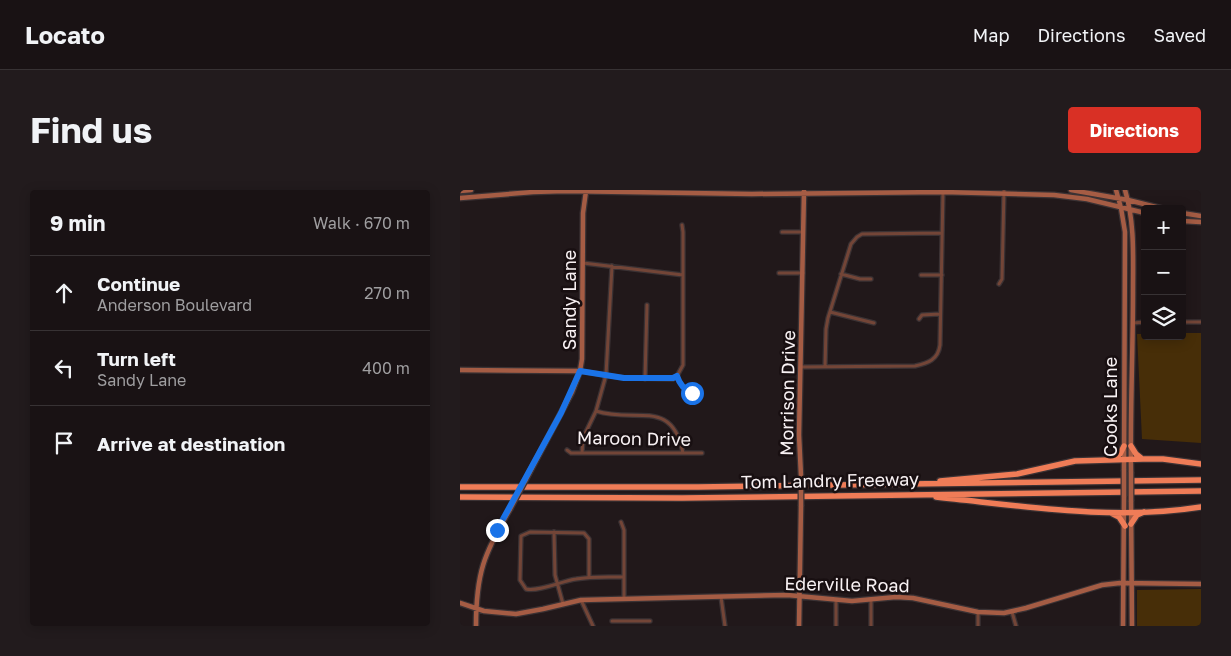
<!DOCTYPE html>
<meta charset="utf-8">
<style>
body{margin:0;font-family:"Golos Text",sans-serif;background:#221b1d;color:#f1f3f6}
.controls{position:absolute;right:15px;top:15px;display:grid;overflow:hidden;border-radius:5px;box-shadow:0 2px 12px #0003}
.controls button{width:45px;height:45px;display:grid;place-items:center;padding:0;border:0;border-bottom:1px solid #373234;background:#191214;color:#f1f3f6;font:25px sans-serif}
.stop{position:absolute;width:15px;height:15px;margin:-11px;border:4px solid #1a73e8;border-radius:50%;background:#fff}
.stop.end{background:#1a73e8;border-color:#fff;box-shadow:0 1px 5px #0008}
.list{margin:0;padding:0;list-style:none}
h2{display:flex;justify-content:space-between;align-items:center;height:65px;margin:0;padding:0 20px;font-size:21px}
h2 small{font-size:16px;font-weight:400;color:#9f9ea0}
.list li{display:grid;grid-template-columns:32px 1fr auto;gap:15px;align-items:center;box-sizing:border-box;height:75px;padding:0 20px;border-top:1px solid #373234}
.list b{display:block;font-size:19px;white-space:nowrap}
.list p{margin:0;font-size:16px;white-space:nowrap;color:#9f9ea0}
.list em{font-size:16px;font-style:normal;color:#9f9ea0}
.icon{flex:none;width:28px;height:28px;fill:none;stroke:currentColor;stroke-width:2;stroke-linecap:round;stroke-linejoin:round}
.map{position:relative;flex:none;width:741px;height:436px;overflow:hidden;border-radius:5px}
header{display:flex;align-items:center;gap:30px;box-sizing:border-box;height:70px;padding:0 25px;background:#191214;border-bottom:1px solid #373234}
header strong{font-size:24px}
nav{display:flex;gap:28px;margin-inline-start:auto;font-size:18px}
.intro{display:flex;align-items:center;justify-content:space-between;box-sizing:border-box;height:120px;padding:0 30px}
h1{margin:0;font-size:35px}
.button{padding:12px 22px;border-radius:5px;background:#d93025;color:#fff;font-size:18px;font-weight:700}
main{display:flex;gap:30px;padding:0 30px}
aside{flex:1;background:#191214;border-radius:5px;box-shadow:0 2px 12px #0003}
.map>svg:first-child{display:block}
.green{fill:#472e08}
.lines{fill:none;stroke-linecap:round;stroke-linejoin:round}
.street-casing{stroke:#3b3234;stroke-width:5.5}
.secondary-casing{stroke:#3b3234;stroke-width:7}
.highway-casing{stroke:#3b3234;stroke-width:8}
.street{stroke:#734537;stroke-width:3}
.secondary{stroke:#a55c44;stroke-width:4.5}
.highway{stroke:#ef7c57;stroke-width:5.5}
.secondary-bridge-casing{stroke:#3b3234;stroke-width:7;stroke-linecap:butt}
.secondary-bridge{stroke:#a55c44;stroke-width:4.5}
.route{stroke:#1a73e8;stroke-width:6}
.labels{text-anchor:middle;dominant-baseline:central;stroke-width:5;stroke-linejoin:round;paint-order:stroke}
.street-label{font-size:18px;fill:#f8f1f3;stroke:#180f11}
</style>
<header>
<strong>Locato</strong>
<nav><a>Map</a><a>Directions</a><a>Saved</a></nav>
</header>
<div class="intro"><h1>Find us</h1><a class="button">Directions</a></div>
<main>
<aside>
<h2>9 min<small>Walk · 670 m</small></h2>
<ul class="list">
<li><svg class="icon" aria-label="ahead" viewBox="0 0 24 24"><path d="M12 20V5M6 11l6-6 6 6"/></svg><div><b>Continue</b><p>Anderson Boulevard</p></div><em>270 m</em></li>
<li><svg class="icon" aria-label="left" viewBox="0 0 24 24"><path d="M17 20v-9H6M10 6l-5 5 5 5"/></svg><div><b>Turn left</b><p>Sandy Lane</p></div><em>400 m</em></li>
<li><svg class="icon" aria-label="arrive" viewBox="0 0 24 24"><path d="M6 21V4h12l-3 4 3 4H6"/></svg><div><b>Arrive at destination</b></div></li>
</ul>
</aside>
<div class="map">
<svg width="741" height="436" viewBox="0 0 741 436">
<rect width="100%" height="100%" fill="#21181a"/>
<path class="green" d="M 722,143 L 741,143 L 741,253 L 682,249 L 677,144 L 685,144 L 685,146 L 722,146 Z
M 741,399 L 741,436 L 677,436 L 677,400 Z"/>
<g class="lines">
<defs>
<path id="street" d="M 322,42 L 343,42
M 123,73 L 223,85
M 319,83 L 343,83
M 381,84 L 400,89 L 411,89
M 461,85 L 482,85
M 539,94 L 542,89 L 544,0
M 370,122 L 414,133
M 459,129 L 462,125 L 480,124
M 722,132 L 741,132
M 673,133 L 685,132
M 341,177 L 455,176 C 468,173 478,170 480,155 L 483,1
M 365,177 L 366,139 L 368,128 L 391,54 L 397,47 L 402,44 L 482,43
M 120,181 L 164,188 L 213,189 L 217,186
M 217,186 L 223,175 L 223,42 L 222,35
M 217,186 C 221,198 227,202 240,203
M 185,189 L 187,115
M 136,221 C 175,234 212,207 223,263
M 107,260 L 111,263 L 242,263
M 122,263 L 123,248 L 136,221 L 146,185 L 152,76
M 161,332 L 164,340 L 164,409
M 94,342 L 95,385 L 103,414
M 129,387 L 129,349 L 124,343 L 70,342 L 61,346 L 60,390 L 66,399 C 79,402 102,391 116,389 C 132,386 148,387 164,387
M 261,407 L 265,436
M 121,410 L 133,436
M 552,422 L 556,436
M 152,431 L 190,431
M 376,436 L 376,410
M 411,436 L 411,409
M 518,436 L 518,422"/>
<path id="secondary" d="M 611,0 L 668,10 L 704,19
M 656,0 L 661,18 L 665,42 L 664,280
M 665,0 C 675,33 673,68 673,102 C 673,162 670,222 671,282
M 0,1 L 11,0
M 0,8 L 73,2 L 105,1 L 292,4 L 483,2 L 594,5 L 627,9 L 685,23
M 722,23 L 741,26
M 722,31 L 741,32
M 0,180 L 120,181
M 341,286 L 339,245 L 344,1
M 65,291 L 112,202 L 120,181 L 122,169 L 123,23 L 126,1
M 671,311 L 672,436
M 0,413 L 24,421 L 56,424 L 83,419 L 121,410 L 327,405 L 392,411 L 436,407 L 453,408 L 518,422 L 544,423 L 566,418 L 642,395 L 660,393 L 741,394
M 16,436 C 16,383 24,364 50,319
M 339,436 L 341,316
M 663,436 L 664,306"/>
<path id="highway" d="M 671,256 L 676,264 L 681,268
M 652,269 L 660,264 L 664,256
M 480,291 L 557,284 L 615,271 L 683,269 L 703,269 L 741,274
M 0,297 L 238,297 L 741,290
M 0,307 L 222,308 L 741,301
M 476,307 C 564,316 653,331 741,317
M 651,323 L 659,327 L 665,336
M 671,334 L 677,325 L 684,322"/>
</defs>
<use href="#street" class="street-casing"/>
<use href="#secondary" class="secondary-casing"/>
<use href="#highway" class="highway-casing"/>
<use href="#street" class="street"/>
<use href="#secondary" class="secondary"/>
<use href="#highway" class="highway"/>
<defs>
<path id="secondary-bridge" d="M 664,280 L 664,306
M 671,282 L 671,311
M 341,286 L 341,316
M 50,319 L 65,291"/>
</defs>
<use href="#secondary-bridge" class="secondary-bridge-casing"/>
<use href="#secondary-bridge" class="secondary-bridge"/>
</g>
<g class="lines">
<path class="route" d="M 37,340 L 101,223 L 120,181 L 164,188 L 213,188 L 217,186 C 220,195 224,199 232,203"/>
</g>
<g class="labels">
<g class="street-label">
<text transform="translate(109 110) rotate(-90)">Sandy Lane</text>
<text transform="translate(327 203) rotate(-89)">Morrison Drive</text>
<text transform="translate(650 217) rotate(-90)">Cooks Lane</text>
<text transform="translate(174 248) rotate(1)">Maroon Drive</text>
<text transform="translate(370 290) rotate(-1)">Tom Landry Freeway</text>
<text transform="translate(387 394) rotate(1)">Ederville Road</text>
</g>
</g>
</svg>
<div class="controls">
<button>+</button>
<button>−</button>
<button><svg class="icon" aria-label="layers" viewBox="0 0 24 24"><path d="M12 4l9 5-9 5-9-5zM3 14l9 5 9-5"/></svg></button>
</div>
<div class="stop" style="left:232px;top:203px"></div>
<div class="stop end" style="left:37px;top:340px"></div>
</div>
</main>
